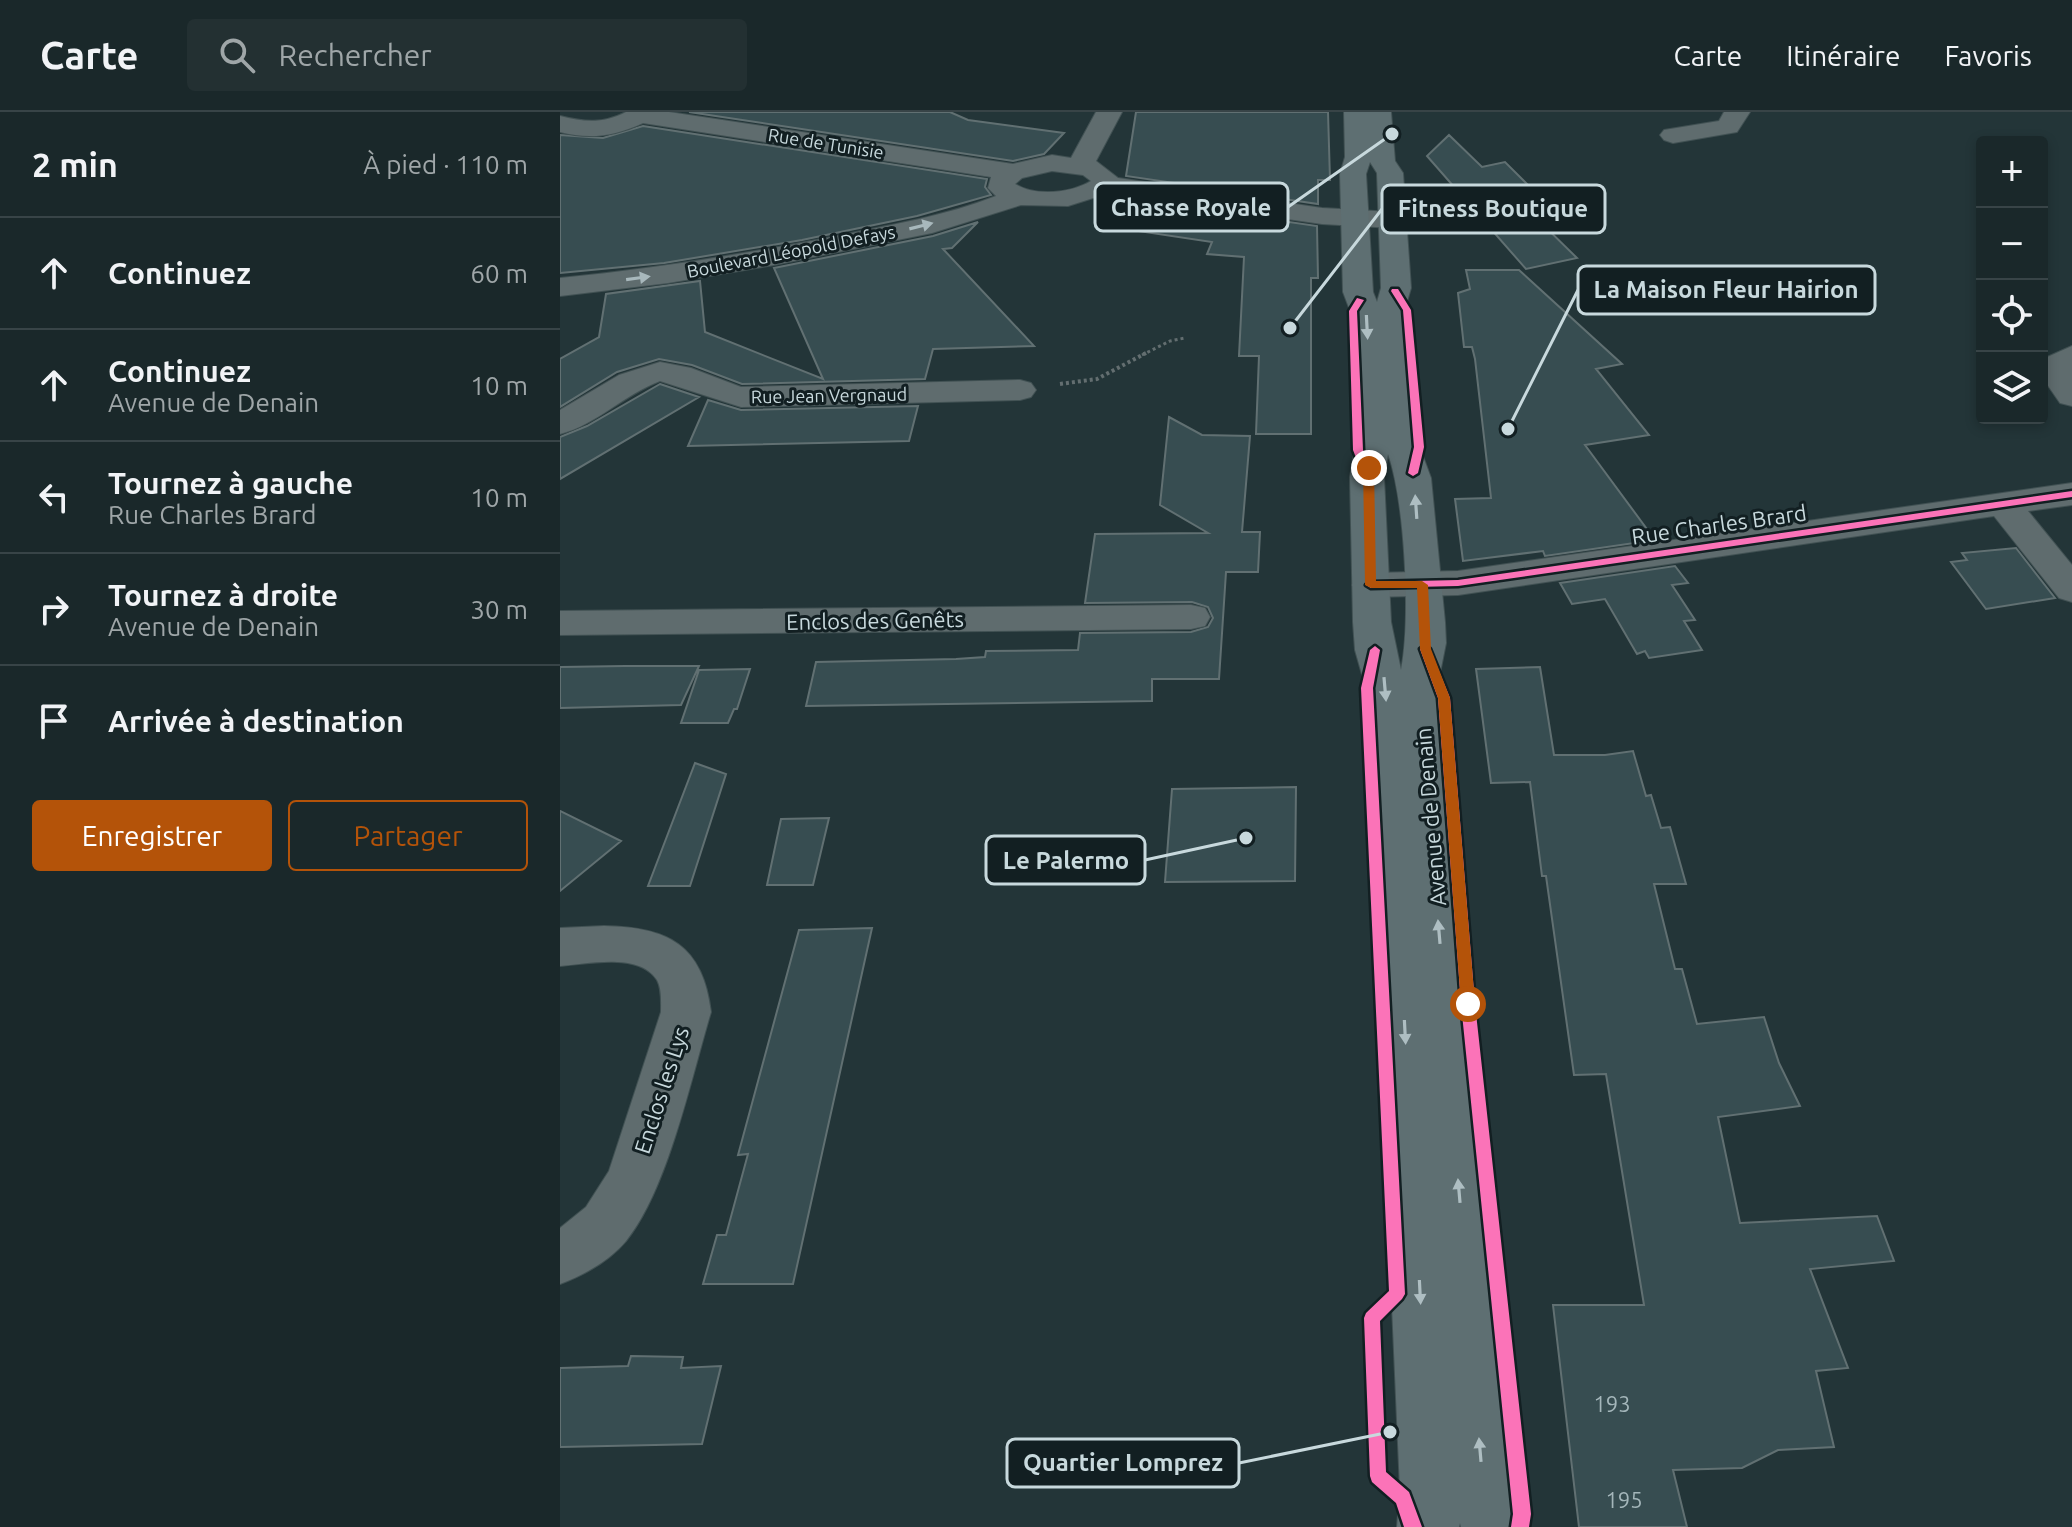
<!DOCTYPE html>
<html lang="fr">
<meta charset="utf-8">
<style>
body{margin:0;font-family:Ubuntu,sans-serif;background:#233032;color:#f1f3f6}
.controls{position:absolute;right:24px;top:24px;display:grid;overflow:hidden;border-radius:8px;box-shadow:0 4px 12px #0003}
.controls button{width:72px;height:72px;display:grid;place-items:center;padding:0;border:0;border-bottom:2px solid #384447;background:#1a282a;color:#f1f3f6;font:40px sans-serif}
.stop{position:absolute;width:24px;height:24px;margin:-18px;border:6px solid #b45309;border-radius:50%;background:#fff}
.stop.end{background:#b45309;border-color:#fff;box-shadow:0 2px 8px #0008}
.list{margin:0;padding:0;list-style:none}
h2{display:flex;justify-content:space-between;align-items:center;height:104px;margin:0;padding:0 32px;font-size:34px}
h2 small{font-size:26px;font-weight:400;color:#9fa6a8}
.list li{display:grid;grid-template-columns:52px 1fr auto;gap:24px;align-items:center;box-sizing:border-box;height:112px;padding:0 32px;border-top:2px solid #384447}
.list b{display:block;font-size:30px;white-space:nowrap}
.list p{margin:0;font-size:26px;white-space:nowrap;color:#9fa6a8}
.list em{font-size:26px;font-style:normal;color:#9fa6a8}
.actions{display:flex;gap:16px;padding:24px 32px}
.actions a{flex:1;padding:18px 0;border:2px solid #b45309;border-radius:8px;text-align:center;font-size:28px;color:#b45309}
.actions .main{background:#b45309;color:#fff}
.icon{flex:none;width:44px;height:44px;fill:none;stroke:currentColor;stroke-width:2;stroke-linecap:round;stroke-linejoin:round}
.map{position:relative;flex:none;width:1512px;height:1415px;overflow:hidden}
header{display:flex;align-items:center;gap:48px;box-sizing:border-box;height:112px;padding:0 40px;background:#1a282a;border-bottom:2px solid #384447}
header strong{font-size:38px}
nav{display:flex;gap:44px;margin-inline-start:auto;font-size:28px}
.search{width:560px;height:72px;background:#233032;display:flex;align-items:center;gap:20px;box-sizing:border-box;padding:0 28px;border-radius:8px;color:#9fa6a8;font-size:30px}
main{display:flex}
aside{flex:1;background:#1a282a}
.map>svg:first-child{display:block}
.building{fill:#374d51;stroke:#617072;stroke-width:2}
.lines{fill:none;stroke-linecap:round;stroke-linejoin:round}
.minor-casing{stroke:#415153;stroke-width:2}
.major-casing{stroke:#415153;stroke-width:2}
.path-far1{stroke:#636e70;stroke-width:3;stroke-dasharray:3 3;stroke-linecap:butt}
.path{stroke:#636e70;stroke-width:4;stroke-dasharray:3 3;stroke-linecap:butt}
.minor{fill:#5f6c6e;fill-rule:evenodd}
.major{fill:#5e6f72;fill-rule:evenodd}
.cycleway-casing{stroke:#121f22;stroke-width:5}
.cycleway{fill:#fb73b8;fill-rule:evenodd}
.oneway{fill:#a8b8bc}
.oneway2{fill:#aebec2}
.route{fill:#b45309}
.labels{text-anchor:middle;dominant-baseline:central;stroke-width:6;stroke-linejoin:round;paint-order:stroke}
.far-street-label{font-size:18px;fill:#c8d9dd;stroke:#121f22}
.street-label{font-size:22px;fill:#c8d9dd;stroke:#121f22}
.near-number-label{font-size:22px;fill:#a4b6ba}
.leader{fill:none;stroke:#c8d9dd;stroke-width:3}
.callout-dot{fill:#c8d9dd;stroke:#121f22;stroke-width:3}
.callout{fill:#121f22;stroke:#c8d9dd;stroke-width:3}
.callout-label{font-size:24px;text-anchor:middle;font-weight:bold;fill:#c8d9dd}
</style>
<header>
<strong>Carte</strong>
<div class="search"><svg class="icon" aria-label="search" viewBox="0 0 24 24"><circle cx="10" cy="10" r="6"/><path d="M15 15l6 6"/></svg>Rechercher</div>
<nav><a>Carte</a><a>Itinéraire</a><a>Favoris</a></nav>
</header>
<main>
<aside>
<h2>2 min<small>À pied · 110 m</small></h2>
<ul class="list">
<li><svg class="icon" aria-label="ahead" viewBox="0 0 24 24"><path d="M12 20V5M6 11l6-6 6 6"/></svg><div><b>Continuez</b></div><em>60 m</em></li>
<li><svg class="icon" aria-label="ahead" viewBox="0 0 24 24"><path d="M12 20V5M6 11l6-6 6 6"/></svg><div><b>Continuez</b><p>Avenue de Denain</p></div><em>10 m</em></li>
<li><svg class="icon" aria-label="left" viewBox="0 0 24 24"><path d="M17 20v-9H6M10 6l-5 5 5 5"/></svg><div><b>Tournez à gauche</b><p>Rue Charles Brard</p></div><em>10 m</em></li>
<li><svg class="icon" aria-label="right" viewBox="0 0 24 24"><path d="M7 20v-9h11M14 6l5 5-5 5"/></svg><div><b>Tournez à droite</b><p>Avenue de Denain</p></div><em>30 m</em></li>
<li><svg class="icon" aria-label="arrive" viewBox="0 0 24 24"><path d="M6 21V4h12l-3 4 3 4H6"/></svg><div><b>Arrivée à destination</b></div></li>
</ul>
<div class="actions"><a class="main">Enregistrer</a><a>Partager</a></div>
</aside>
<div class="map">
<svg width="1512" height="1415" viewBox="0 0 1512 1415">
<rect width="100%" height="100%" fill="#233538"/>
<path class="building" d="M 129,0 L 390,0 L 408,8 L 504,21 L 484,42 L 453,49 Z
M 576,0 L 768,0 L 770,68 L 758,68 L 758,92 L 566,64 Z
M 83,14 L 427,67 L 425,75 L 431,83 L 357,104 L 242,128 L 104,151 L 0,161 L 0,23 L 43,26 Z
M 889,23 L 922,55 L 945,50 L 984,89 L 976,91 L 985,100 L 972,102 L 1017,146 L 966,157 L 867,44 Z
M 563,86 L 757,114 L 758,166 L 751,166 L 751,322 L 696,322 L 699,244 L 679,244 L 684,145 L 647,142 L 652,130 L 558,116 Z
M 418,110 L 392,136 L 383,137 L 474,234 L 373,237 L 365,267 L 182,272 L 132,253 L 99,247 L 57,260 L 0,295 L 0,247 L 39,225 L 46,182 L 140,169 L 145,220 L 263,267 L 214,156 L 373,124 Z
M 906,158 L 959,158 L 1062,252 L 1036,257 L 1089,323 L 1025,333 L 1095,428 L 985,444 L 983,439 L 903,449 L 895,387 L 931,386 L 915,247 L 912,235 L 904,235 L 898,181 L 910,177 Z
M 100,272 L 139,285 L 0,367 L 0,325 L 27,314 Z
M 148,288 L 181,298 L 358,294 L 349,329 L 128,334 Z
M 609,305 L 642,323 L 690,324 L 682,420 L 700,420 L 698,460 L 666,460 L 659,567 L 592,567 L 592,589 L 246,594 L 256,550 L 396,547 L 425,545 L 426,539 L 518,538 L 520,521 L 631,520 L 648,515 L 653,506 L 648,495 L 632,490 L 525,491 L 535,422 L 648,421 L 600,393 Z
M 1456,436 L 1495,486 L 1426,497 L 1391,450 L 1407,448 L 1402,441 Z
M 1115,454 L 1128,471 L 1112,473 L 1135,508 L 1124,509 L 1142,538 L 1089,546 L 1085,539 L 1077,542 L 1045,487 L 1012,492 L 1000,471 Z
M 65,554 L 139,554 L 121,593 L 0,596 L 0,555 Z
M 980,555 L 994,643 L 1045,643 L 1073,639 L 1086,684 L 1091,683 L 1101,716 L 1110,715 L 1126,772 L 1094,772 L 1115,857 L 1122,857 L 1137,912 L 1204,905 L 1219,951 L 1240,994 L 1158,1005 L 1180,1111 L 1317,1104 L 1334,1149 L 1250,1157 L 1288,1256 L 1256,1259 L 1274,1335 L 1218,1338 L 1182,1356 L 1113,1358 L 1127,1415 L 1019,1415 L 993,1193 L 1084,1193 L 1046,962 L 1014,963 L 986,764 L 982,764 L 970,670 L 931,671 L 916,557 Z
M 190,557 L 177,597 L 174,597 L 168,611 L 121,611 L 139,558 Z
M 135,651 L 166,662 L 130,774 L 88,774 Z
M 736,675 L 735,769 L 605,770 L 612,677 Z
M 0,699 L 61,729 L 0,779 Z
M 269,706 L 253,773 L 207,773 L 221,707 Z
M 312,816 L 233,1172 L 143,1172 L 157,1123 L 166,1123 L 188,1042 L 178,1043 L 239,818 Z
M 71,1244 L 123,1245 L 121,1256 L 161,1254 L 142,1332 L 0,1335 L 0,1256 L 68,1254 Z"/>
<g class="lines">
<defs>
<path id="minor" d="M 66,0 L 109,0 L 453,52 L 492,43 L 511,46 L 536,0 L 562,0 L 536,49 L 558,66 L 762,96 L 833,100 L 843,102 L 847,108 L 843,114 L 833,116 L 762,112 L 549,81 L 508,94 L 461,93 L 372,121 L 214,153 L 108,171 L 0,184 L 0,166 C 93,157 185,142 277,124 C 330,113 385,104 436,84 L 428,76 L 431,65 L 83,11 C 56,24 29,28 0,20 L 0,4 C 24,10 43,12 66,0 ZM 492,59 L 523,63 L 531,69 C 511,81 476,85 455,72 L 462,66 Z
M 1164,0 L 1190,0 L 1177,20 L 1113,31 L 1104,28 L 1100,23 L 1104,18 L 1159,9 Z
M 1512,234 L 1512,294 L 1500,291 L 1482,265 L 1485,246 Z
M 100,250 L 131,256 L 181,275 L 460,268 L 471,271 L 476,278 L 471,285 L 460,288 L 181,295 L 100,269 C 65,282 36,313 0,322 L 0,298 L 59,263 Z
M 1512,371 L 1512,393 L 1468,399 L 1512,453 L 1512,490 L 1499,486 L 1434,404 L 898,483 L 811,485 L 798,481 L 792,473 L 798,465 L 811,461 L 898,459 Z
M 631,493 L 645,496 L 650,505 L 645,514 L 631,517 L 0,523 L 0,499 Z
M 44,814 C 108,815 143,833 151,900 C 131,966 108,1077 66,1129 C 49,1149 24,1163 0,1172 L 0,1116 L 26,1095 L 49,1059 L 101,900 C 101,890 102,877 97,868 C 79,840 28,852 0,854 L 0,816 Z"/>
<path id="major" d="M 784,0 L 831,0 L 835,49 L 843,61 L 851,176 L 846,193 L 861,339 L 871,366 L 885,510 L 886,531 L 879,566 L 954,1376 L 963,1415 L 901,1415 L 900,1411 L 899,1415 L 837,1415 L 840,1378 L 805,573 L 795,538 L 793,510 L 790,365 L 796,331 L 791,201 L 783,180 L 780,62 L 785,45 ZM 810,50 L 817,61 L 821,176 L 817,190 L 813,180 L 806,62 ZM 828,342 C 845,390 851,508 841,558 L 831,510 L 824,365 Z"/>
</defs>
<use href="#minor" class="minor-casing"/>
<use href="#major" class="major-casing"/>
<path class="path-far1" d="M 582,243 L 610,229 L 625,226"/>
<path class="path" d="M 500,272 L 537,267 L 586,241"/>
<use href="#minor" class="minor"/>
<use href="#major" class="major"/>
<defs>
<path id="cycleway" d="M 832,177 L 838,177 L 851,198 L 864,335 L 858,361 L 853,364 L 848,361 L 854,335 L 843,198 L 831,179 Z
M 797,186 L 804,188 L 797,199 L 803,338 L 812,361 L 807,364 L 802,361 L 793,338 L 789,199 Z
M 1512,379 L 1512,385 L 898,474 L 811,476 L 806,473 L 811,470 L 898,468 Z
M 865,533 L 870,537 L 890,586 L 915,892 L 971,1402 L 969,1415 L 951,1415 L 953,1402 L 901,892 L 878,586 L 860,537 Z
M 815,534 L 820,538 L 813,576 L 845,1182 L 842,1187 L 820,1209 L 826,1360 L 849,1380 L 862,1415 L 844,1415 L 836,1391 L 812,1370 L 810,1364 L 804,1206 L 806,1201 L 829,1179 L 801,576 L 810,538 Z"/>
</defs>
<use href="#cycleway" class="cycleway-casing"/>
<use href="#cycleway" class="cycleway"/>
</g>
<defs><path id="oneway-solid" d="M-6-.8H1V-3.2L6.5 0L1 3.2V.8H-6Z" transform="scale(2)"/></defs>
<g class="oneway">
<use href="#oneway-solid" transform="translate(361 114) rotate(-14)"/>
<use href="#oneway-solid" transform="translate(78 166) rotate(-8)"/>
</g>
<g class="oneway2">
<use href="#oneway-solid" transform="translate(807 215) rotate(87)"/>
<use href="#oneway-solid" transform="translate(856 395) rotate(-94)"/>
<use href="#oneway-solid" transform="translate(825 577) rotate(85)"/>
<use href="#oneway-solid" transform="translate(879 820) rotate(-95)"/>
<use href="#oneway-solid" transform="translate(845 920) rotate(87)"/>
<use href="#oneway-solid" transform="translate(899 1079) rotate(-95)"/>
<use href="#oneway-solid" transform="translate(860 1180) rotate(87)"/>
<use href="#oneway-solid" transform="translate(920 1338) rotate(-95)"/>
</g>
<path class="route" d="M 809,353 L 814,356 L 816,469 L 862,469 L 868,473 L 871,537 L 890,586 L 915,892 L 908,898 L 901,892 L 878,586 L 860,537 L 857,476 L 811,476 L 805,473 L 803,356 Z"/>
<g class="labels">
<g class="far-street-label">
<text transform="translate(266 31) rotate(9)">Rue de Tunisie</text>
<text transform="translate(231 139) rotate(-11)">Boulevard Léopold Defays</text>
<text transform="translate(269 283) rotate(-1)">Rue Jean Vergnaud</text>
</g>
<g class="street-label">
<text transform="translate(1159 412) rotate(-8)">Rue Charles Brard</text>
<text transform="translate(315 508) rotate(-1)">Enclos des Genêts</text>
<text transform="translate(870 705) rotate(-95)">Avenue de Denain</text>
<text transform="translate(101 978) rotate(-72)">Enclos les Lys</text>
</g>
<g class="near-number-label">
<text x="1052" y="1291">193</text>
<text x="1064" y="1387">195</text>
</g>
</g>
<path class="leader" d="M832 22L728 95M730 216L822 97M948 317L1018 178M686 726L585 748M830 1320L679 1351"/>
<g class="callout-dot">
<circle cx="832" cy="22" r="8"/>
<circle cx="730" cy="216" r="8"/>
<circle cx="948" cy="317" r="8"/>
<circle cx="686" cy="726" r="8"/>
<circle cx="830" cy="1320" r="8"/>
</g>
<g class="callout">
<rect x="535" y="71" width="193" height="48" rx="8"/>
<rect x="822" y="73" width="223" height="48" rx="8"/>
<rect x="1018" y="154" width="297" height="48" rx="8"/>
<rect x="426" y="724" width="159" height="48" rx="8"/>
<rect x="447" y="1327" width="232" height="48" rx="8"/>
</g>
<g class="callout-label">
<text x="631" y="104">Chasse Royale</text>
<text x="933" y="105">Fitness Boutique</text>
<text x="1166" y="186">La Maison Fleur Hairion</text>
<text x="506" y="757">Le Palermo</text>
<text x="563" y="1359">Quartier Lomprez</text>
</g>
</svg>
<div class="controls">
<button>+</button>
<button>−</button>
<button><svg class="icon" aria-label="locate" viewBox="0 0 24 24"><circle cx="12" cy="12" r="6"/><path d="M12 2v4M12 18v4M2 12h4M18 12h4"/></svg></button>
<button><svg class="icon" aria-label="layers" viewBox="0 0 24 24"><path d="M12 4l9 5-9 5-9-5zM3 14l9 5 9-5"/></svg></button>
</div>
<div class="stop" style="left:908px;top:892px"></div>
<div class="stop end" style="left:809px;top:356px"></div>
</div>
</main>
